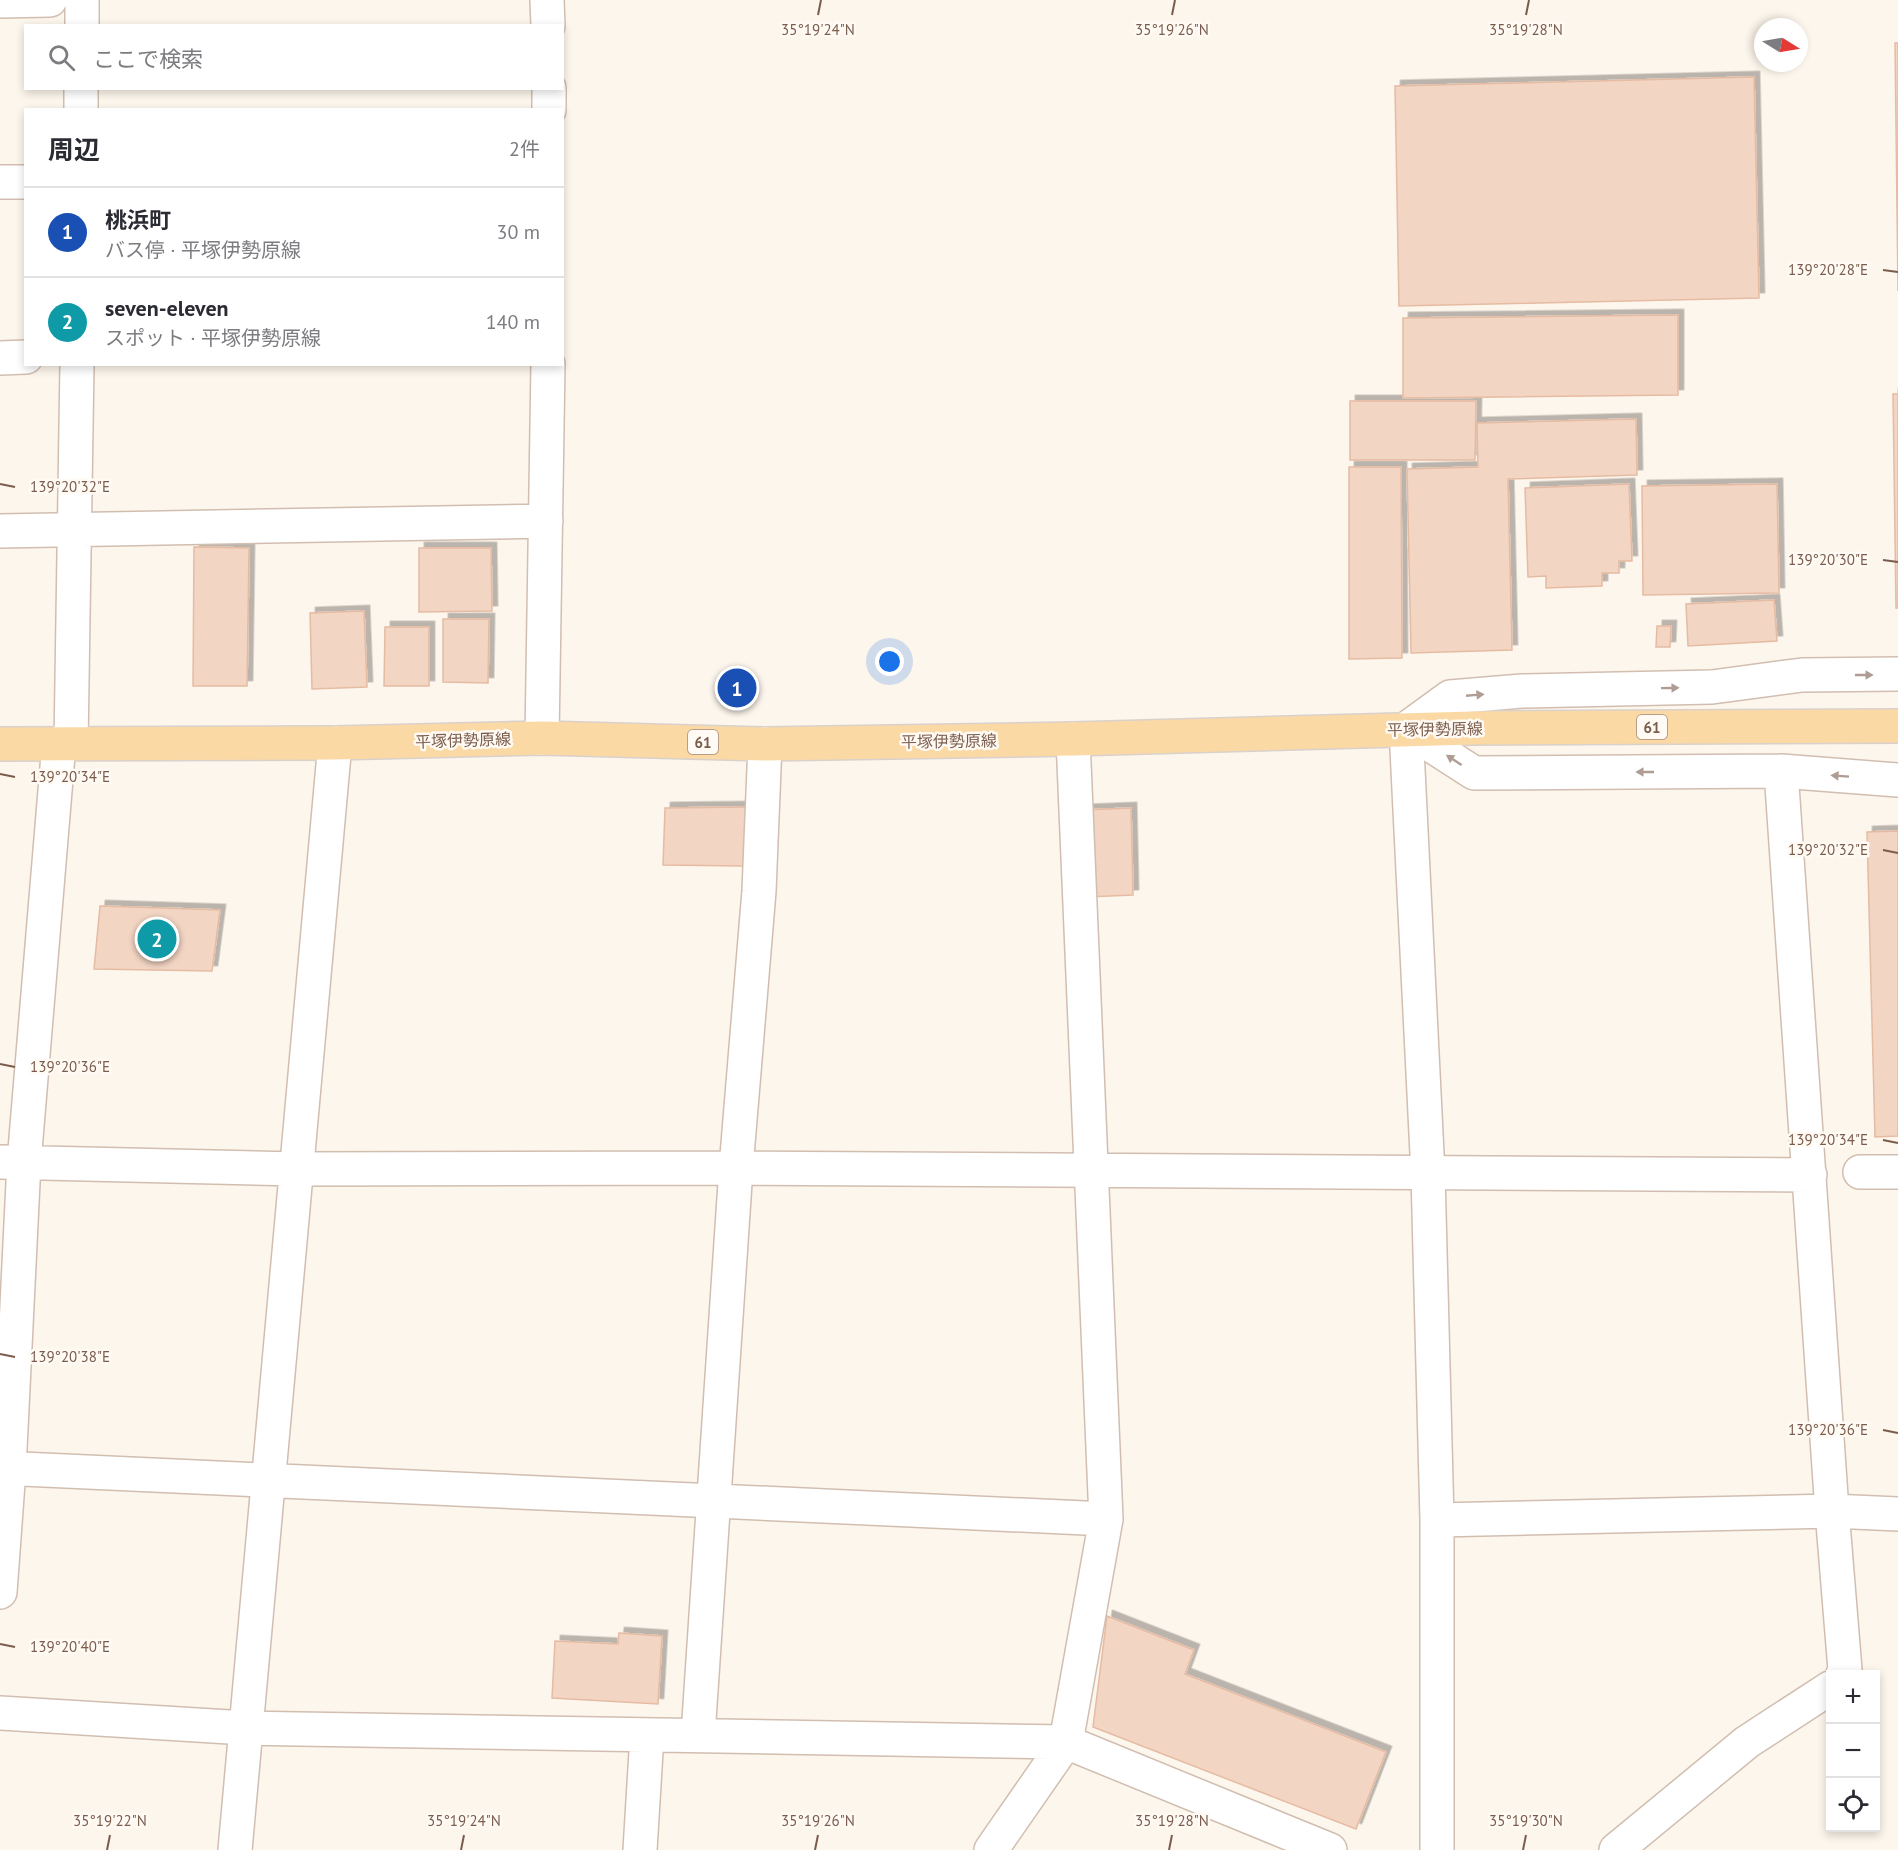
<!DOCTYPE html>
<html lang="ja">
<meta charset="utf-8">
<style>
body{margin:0;font-family:"PT Sans","Noto Sans JP",sans-serif;background:#f7f7f7;color:#2b2b33}
.controls{position:absolute;right:18px;bottom:18px;display:grid;overflow:hidden;border-radius:0px;box-shadow:0 3px 9px #0003}
.controls button{width:54px;height:54px;display:grid;place-items:center;padding:0;border:0;border-bottom:2px solid #e1e1e2;background:#fff;color:#2b2b33;font:30px sans-serif}
.compass{position:absolute;left:1754px;top:18px;width:54px;height:54px;border-radius:50%;background:#fff;box-shadow:0 3px 9px #0003;rotate:101deg}
.you{position:absolute;left:890px;top:662px;width:21px;height:21px;margin:-15px;border:4px solid #fff;border-radius:50%;background:#1a73e8;box-shadow:0 0 0 9px #1a73e833}
.badge{display:grid;place-items:center;width:39px;height:39px;border-radius:50%;background:#7c3aed;color:#fff;font-size:20px;font-weight:700}
.pin{position:absolute;translate:-50% -50%;border:3px solid #fff;box-shadow:0 2px 6px #0006}
.list{margin:0;padding:0;list-style:none}
h2{display:flex;justify-content:space-between;align-items:center;height:78px;margin:0;padding:0 24px;font-size:26px}
h2 small{font-size:20px;font-weight:400;color:#7c7c81}
.list li{display:grid;grid-template-columns:39px 1fr auto;gap:18px;align-items:center;box-sizing:border-box;height:90px;padding:0 24px;border-top:2px solid #e1e1e2}
.list b{display:block;font-size:22px;white-space:nowrap}
.list p{margin:0;font-size:20px;white-space:nowrap;color:#7c7c81}
.list em{font-size:20px;font-style:normal;color:#7c7c81}
.icon{flex:none;width:33px;height:33px;fill:none;stroke:currentColor;stroke-width:2;stroke-linecap:round;stroke-linejoin:round}
.map{position:relative;flex:none;width:1898px;height:1850px;overflow:hidden}
.search{position:absolute;background:#fff;box-shadow:0 3px 9px #0003;left:24px;top:24px;width:540px;height:66px;display:flex;align-items:center;gap:15px;box-sizing:border-box;padding:0 21px;border-radius:0px;color:#7c7c81;font-size:22px}
.panel{position:absolute;background:#fff;box-shadow:0 3px 9px #0003;left:24px;top:108px;width:540px;height:258px;border-radius:0px}
.map>svg:first-child{display:block}
.building{fill:#f3d5c3;stroke:#e6bba3;stroke-width:1.5;filter:url(#shadow)}
.lines{fill:none;stroke-linecap:round;stroke-linejoin:round}
.minor-casing{stroke:#d1beb0;stroke-width:36}
.major-casing{stroke:#dad1cd;stroke-width:36}
.minor{stroke:#fff;stroke-width:33}
.major{stroke:#fbd9a5;stroke-width:33}
.oneway{fill:#af9d94}
.ticks{fill:none;stroke:#7a5c4d;stroke-width:2}
.labels{text-anchor:middle;dominant-baseline:central;stroke-width:5;stroke-linejoin:round;paint-order:stroke}
.shield{fill:#fffaf3;stroke:#a28b7f;stroke-width:1.5}
.shield-label{font-size:15px;font-weight:bold;fill:#7a5c4d}
.street-label{font-size:16px;fill:#7a5c4d;stroke:#fffaf3}
.ticks-label{font-size:15px;text-anchor:middle;fill:#7a5c4d;stroke:#fffaf3;stroke-width:5;stroke-linejoin:round;paint-order:stroke}
</style>
<div class="map">
<svg width="1898" height="1850" viewBox="0 0 1898 1850">
<defs>
<filter id="shadow"><feDropShadow dx="5.5" dy="-5.5" stdDeviation="0" flood-color="#0004"/></filter>
</defs>
<rect width="100%" height="100%" fill="#fdf6ec"/>
<path class="building" d="M 1895,43 L 1898,43 L 1898,291 Z
M 1754,77 L 1759,298 L 1399,306 L 1395,86 Z
M 1678,315 L 1678,395 L 1403,398 L 1403,318 Z
M 1893,394 L 1898,394 L 1898,608 L 1896,608 Z
M 1350,401 L 1476,401 L 1475,460 L 1350,460 Z
M 1636,419 L 1637,475 L 1508,479 L 1512,650 L 1411,653 L 1407,469 L 1478,467 L 1477,423 Z
M 1349,467 L 1401,467 L 1402,658 L 1349,659 Z
M 1629,484 L 1632,561 L 1619,561 L 1619,573 L 1602,573 L 1602,586 L 1546,588 L 1546,576 L 1528,577 L 1525,488 Z
M 1777,484 L 1779,593 L 1643,595 L 1642,486 Z
M 194,547 L 249,548 L 247,686 L 193,686 Z
M 419,548 L 491,548 L 492,611 L 419,612 Z
M 1774,600 L 1777,641 L 1688,646 L 1686,604 Z
M 364,611 L 367,687 L 312,689 L 310,613 Z
M 443,619 L 489,619 L 488,683 L 443,682 Z
M 1657,626 L 1671,626 L 1670,647 L 1656,647 Z
M 385,627 L 429,627 L 429,686 L 384,686 Z
M 748,807 L 743,866 L 663,865 L 665,808 Z
M 1131,808 L 1133,895 L 1086,897 L 1083,810 Z
M 1898,831 L 1898,1136 L 1875,1137 L 1867,832 Z
M 100,906 L 220,910 L 212,971 L 94,969 Z
M 1107,1616 L 1194,1650 L 1185,1674 L 1386,1752 L 1356,1829 L 1093,1727 Z
M 619,1633 L 662,1636 L 658,1704 L 552,1698 L 555,1641 L 618,1644 Z"/>
<g class="lines">
<defs>
<path id="minor" d="M 547,0 L 548,26
M 0,1 L 50,0
M 82,26 L 82,0
M 549,88 L 549,110
M 81,110 L 81,88
M 0,182 L 26,182
M 0,358 L 26,357
M 0,531 L 546,521
M 1406,729 L 1428,1174 L 1437,1520 L 1437,1850
M 1406,729 L 1474,773 L 1781,771 L 1898,780
M 1406,729 L 1450,697 L 1522,691 L 1712,687 L 1802,675 L 1898,674
M 542,738 L 548,364
M 71,744 L 77,364
M 1781,771 L 1832,1511 L 1845,1670 L 1843,1674
M 0,1162 L 296,1169 L 736,1168 L 1810,1175
M 1860,1172 L 1898,1172
M 0,1468 L 1106,1519
M 1437,1520 L 1832,1511 L 1898,1514
M 0,1592 L 9,1469 L 24,1162 L 59,743
M 0,1713 L 246,1728 L 1066,1742 L 1330,1850
M 698,1735 L 736,1168 L 759,891 L 765,744
M 235,1850 L 335,743
M 640,1850 L 647,1735
M 991,1850 L 1066,1742 L 1106,1519 L 1073,739
M 1616,1850 L 1747,1742 L 1830,1688"/>
<path id="major" d="M 0,744 L 335,743 L 542,738 L 765,744 L 1073,739 L 1473,728 L 1898,726"/>
</defs>
<use href="#minor" class="minor-casing"/>
<use href="#major" class="major-casing"/>
<use href="#minor" class="minor"/>
<use href="#major" class="major"/>
</g>
<defs><path id="oneway-solid" d="M-6-.8H1V-3.2L6.5 0L1 3.2V.8H-6Z" transform="scale(1.5)"/></defs>
<g class="oneway">
<use href="#oneway-solid" transform="translate(1864 675)"/>
<use href="#oneway-solid" transform="translate(1670 688) rotate(-1)"/>
<use href="#oneway-solid" transform="translate(1475 695) rotate(-5)"/>
<use href="#oneway-solid" transform="translate(1454 760) rotate(-147)"/>
<use href="#oneway-solid" transform="translate(1645 772) rotate(180)"/>
<use href="#oneway-solid" transform="translate(1840 776) rotate(-176)"/>
</g>
<path class="ticks" d="M 818,15 L 821,0M 1172,15 L 1175,0M 1526,15 L 1529,0M 1883,270 L 1898,272M 0,484 L 15,487M 1883,560 L 1898,562M 0,774 L 15,777M 1883,850 L 1898,853M 0,1064 L 15,1067M 1883,1140 L 1898,1143M 0,1354 L 15,1357M 1883,1430 L 1898,1433M 0,1644 L 15,1647M 107,1850 L 110,1835M 461,1850 L 464,1835M 815,1850 L 818,1835M 1169,1850 L 1172,1835M 1523,1850 L 1526,1835"/>
<g class="labels">
<g class="shield">
<rect x="1637" y="715" width="30" height="24" rx="4.5"/>
<rect x="688" y="730" width="30" height="24" rx="4.5"/>
</g>
<g class="shield-label">
<text x="1652" y="727">61</text>
<text x="703" y="742">61</text>
</g>
<g class="street-label">
<text transform="translate(1435 729) rotate(-1)">平塚伊勢原線</text>
<text transform="translate(463 740) rotate(-2)">平塚伊勢原線</text>
<text transform="translate(949 741) rotate(-1)">平塚伊勢原線</text>
</g>
</g>
<g class="ticks-label">
<text x="818" y="35">35°19'24"N</text>
<text x="1172" y="35">35°19'26"N</text>
<text x="1526" y="35">35°19'28"N</text>
<text x="1828" y="275">139°20'28"E</text>
<text x="70" y="492">139°20'32"E</text>
<text x="1828" y="565">139°20'30"E</text>
<text x="70" y="782">139°20'34"E</text>
<text x="1828" y="855">139°20'32"E</text>
<text x="70" y="1072">139°20'36"E</text>
<text x="1828" y="1145">139°20'34"E</text>
<text x="70" y="1362">139°20'38"E</text>
<text x="1828" y="1435">139°20'36"E</text>
<text x="70" y="1652">139°20'40"E</text>
<text x="110" y="1826">35°19'22"N</text>
<text x="464" y="1826">35°19'24"N</text>
<text x="818" y="1826">35°19'26"N</text>
<text x="1172" y="1826">35°19'28"N</text>
<text x="1526" y="1826">35°19'30"N</text>
</g>
</svg>
<div class="controls">
<button>+</button>
<button>−</button>
<button><svg class="icon" aria-label="locate" viewBox="0 0 24 24"><circle cx="12" cy="12" r="6"/><path d="M12 2v4M12 18v4M2 12h4M18 12h4"/></svg></button>
</div>
<svg class="compass" viewBox="-18 -18 36 36"><path d="M0-13l5 13h-10z" fill="#e53935"/><path d="M0 13l5-13h-10z" fill="#7c7c81"/></svg>
<div class="you"></div>
<div class="pin badge" style="left:737px;top:688px;background:#1a4fb4">1</div>
<div class="pin badge" style="left:157px;top:939px;background:#0f9aa8">2</div>
<div class="search"><svg class="icon" aria-label="search" viewBox="0 0 24 24"><circle cx="10" cy="10" r="6"/><path d="M15 15l6 6"/></svg>ここで検索</div>
<section class="panel">
<h2>周辺<small>2件</small></h2>
<ul class="list">
<li><span class="badge" style="background:#1a4fb4">1</span><div><b>桃浜町</b><p>バス停 · 平塚伊勢原線</p></div><em>30 m</em></li>
<li><span class="badge" style="background:#0f9aa8">2</span><div><b>seven-eleven</b><p>スポット · 平塚伊勢原線</p></div><em>140 m</em></li>
</ul>
</section>
</div>
